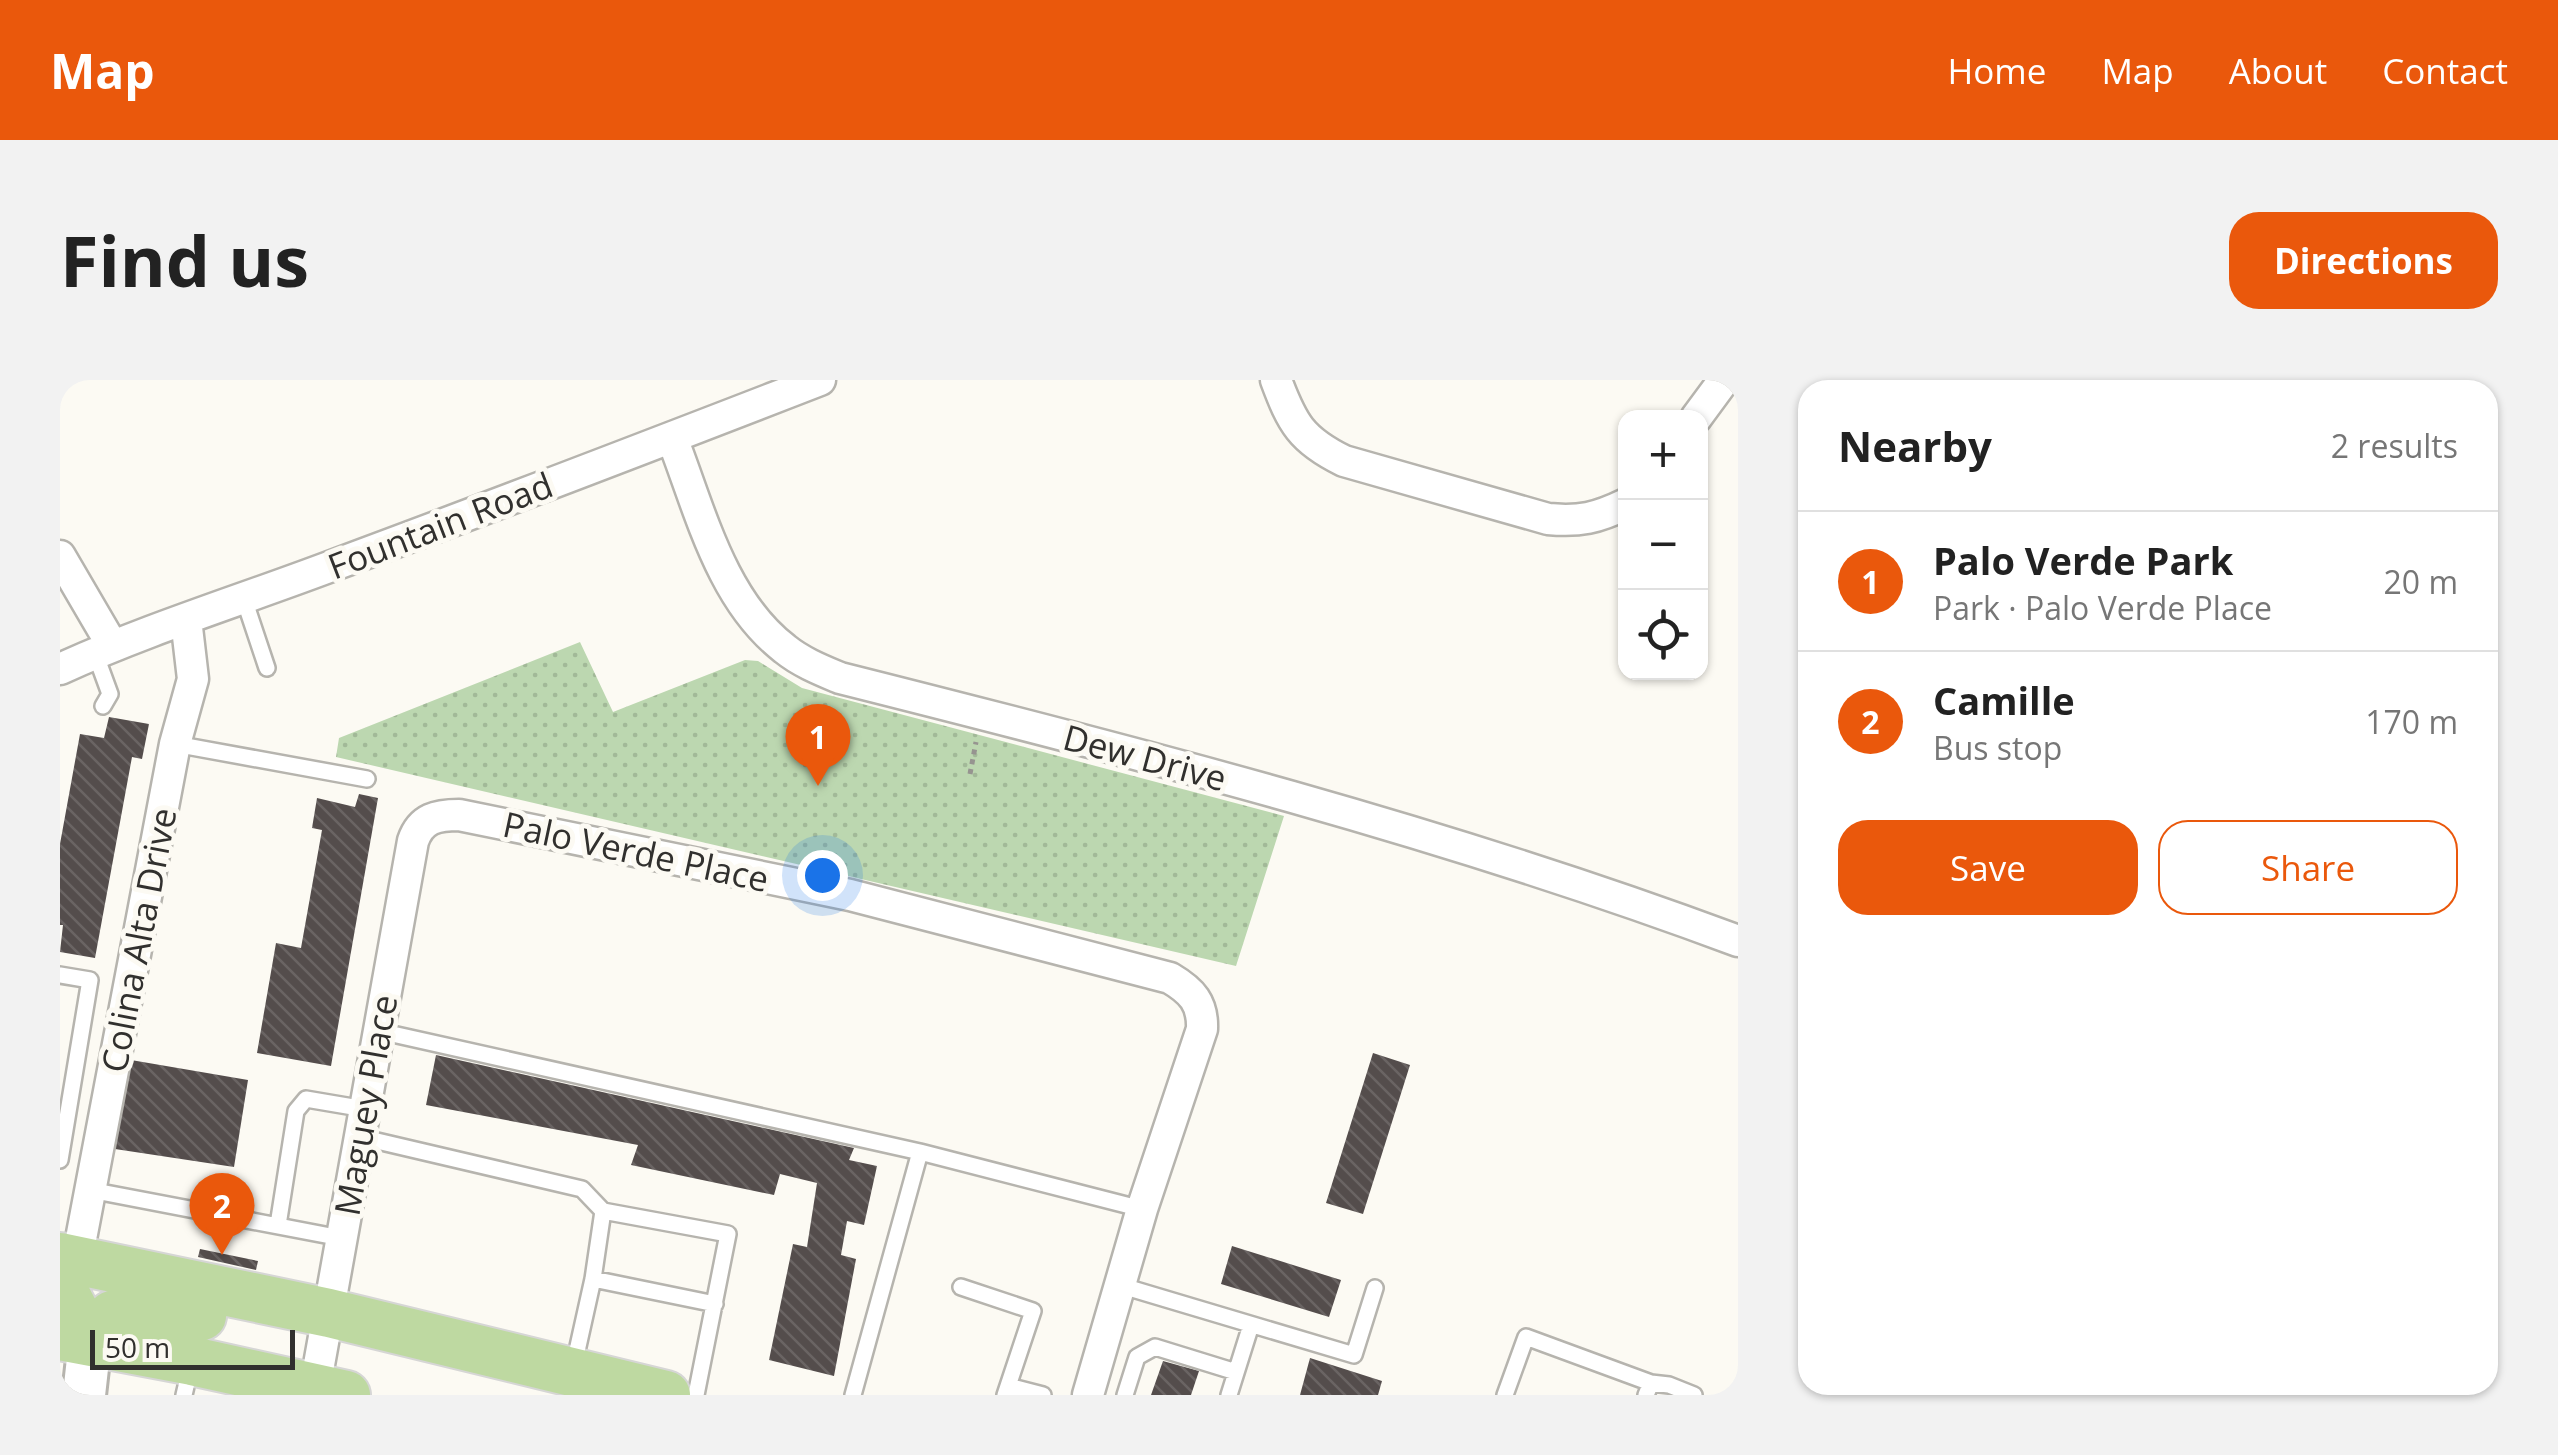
<!DOCTYPE html>
<meta charset="utf-8">
<style>
body{margin:0;font-family:"Open Sans",sans-serif;background:#f2f2f2;color:#222}
.controls{position:absolute;right:30px;top:30px;display:grid;overflow:hidden;border-radius:20px;box-shadow:0 2px 8px #0004}
.controls button{width:90px;height:90px;display:grid;place-items:center;padding:0;border:0;border-bottom:2px solid #e0e0e0;background:#fff;color:#222;font:50px sans-serif}
.scale{position:absolute;left:30px;bottom:25px;width:205px;box-sizing:border-box;padding-left:10px;border:5px solid #31302e;border-top:0;font-size:28px;line-height:35px;white-space:nowrap;color:#31302e;-webkit-text-stroke:8px #fcfaf3;paint-order:stroke}
.you{position:absolute;left:762px;top:495px;width:35px;height:35px;margin:-25px;border:8px solid #fff;border-radius:50%;background:#1a73e8;box-shadow:0 0 0 15px #1a73e833}
.badge{display:grid;place-items:center;width:65px;height:65px;border-radius:50%;background:#ea580c;color:#fff;font-size:32px;font-weight:700}
.pin{position:absolute;translate:-50% -82px;filter:drop-shadow(0 2px 5px #0008)}
.pin::after{content:'';position:absolute;top:52px;width:35px;height:30px;background:inherit;clip-path:polygon(0 0,100% 0,50% 100%)}
.list{margin:0;padding:0;list-style:none}
h2{display:flex;justify-content:space-between;align-items:center;height:130px;margin:0;padding:0 40px;font-size:42px}
h2 small{font-size:32px;font-weight:400;color:#767676}
.list li{display:grid;grid-template-columns:65px 1fr auto;gap:30px;align-items:center;box-sizing:border-box;height:140px;padding:0 40px;border-top:2px solid #e0e0e0}
.list b{display:block;font-size:38px;white-space:nowrap}
.list p{margin:0;font-size:32px;white-space:nowrap;color:#767676}
.list em{font-size:32px;font-style:normal;color:#767676}
.actions{display:flex;gap:20px;padding:30px 40px}
.actions a{flex:1;padding:22px 0;border:2px solid #ea580c;border-radius:30px;text-align:center;font-size:35px;color:#ea580c}
.actions .main{background:#ea580c;color:#fff}
.icon{flex:none;width:55px;height:55px;fill:none;stroke:currentColor;stroke-width:2;stroke-linecap:round;stroke-linejoin:round}
.map{position:relative;flex:none;width:1678px;height:1015px;overflow:hidden;border-radius:30px}
header{display:flex;align-items:center;gap:60px;box-sizing:border-box;height:140px;padding:0 50px;background:#ea580c;color:#fff}
header strong{font-size:48px}
nav{display:flex;gap:55px;margin-inline-start:auto;font-size:35px}
.intro{display:flex;align-items:center;justify-content:space-between;box-sizing:border-box;height:240px;padding:0 60px}
h1{margin:0;font-size:70px}
.button{padding:25px 45px;border-radius:30px;background:#ea580c;color:#fff;font-size:35px;font-weight:700}
main{display:flex;gap:60px;padding:0 60px}
aside{flex:1;background:#fff;border-radius:30px;box-shadow:0 2px 8px #0004}
.map>svg:first-child{display:block}
.park{fill:url(#park-dots)}
.building{fill:url(#building-back-hatch)}
.lines{fill:none;stroke-linecap:round;stroke-linejoin:round}
.lane-casing{stroke:#b6b4ae;stroke-width:20}
.street-casing{stroke:#b6b4ae;stroke-width:35}
.secondary-casing{stroke:#b6b4ae;stroke-width:48}
.primary-casing{stroke:#d6d6d5;stroke-width:52}
.path{stroke:#969490;stroke-width:5;stroke-dasharray:5 5;stroke-linecap:butt}
.lane{stroke:#fff;stroke-width:15}
.street{stroke:#fff;stroke-width:30}
.secondary{stroke:#fff;stroke-width:42}
.primary{stroke:#bed9a1;stroke-width:48}
.labels{text-anchor:middle;dominant-baseline:central;stroke-width:10;stroke-linejoin:round;paint-order:stroke}
.street-label{font-size:35px;fill:#31302e;stroke:#fcfaf3}
</style>
<header>
<strong>Map</strong>
<nav><a>Home</a><a>Map</a><a>About</a><a>Contact</a></nav>
</header>
<div class="intro"><h1>Find us</h1><a class="button">Directions</a></div>
<main>
<div class="map">
<svg width="1678" height="1015" viewBox="0 0 1678 1015">
<defs>
<pattern id="park-dots" width="8" height="8" patternUnits="userSpaceOnUse" patternTransform="scale(2.5)"><rect width="8" height="8" fill="#bcd7b0"/><path d="M2 2h.1M6 6h.1" fill="none" stroke="#a2b998" stroke-width="1.8" stroke-linecap="round"/></pattern>
<pattern id="building-back-hatch" width="6" height="6" patternUnits="userSpaceOnUse" patternTransform="scale(2.5)"><rect width="6" height="6" fill="#544d4c"/><path d="M-1 5l2 2M0 0l6 6M5-1l2 2" fill="none" stroke="#6a6463"/></pattern>
</defs>
<rect width="100%" height="100%" fill="#fcfaf3"/>
<path class="park" d="M 520,262 L 553,332 L 685,280 L 698,281 L 742,308 L 1224,436 L 1176,586 L 276,377 L 279,358 Z"/>
<path class="building" d="M 49,337 L 89,344 L 82,379 L 72,377 L 35,578 L 0,572 L 3,545 L 0,545 L 0,464 L 20,354 L 44,358 Z
M 299,414 L 318,418 L 271,686 L 197,673 L 216,563 L 241,568 L 262,450 L 252,448 L 257,418 L 295,427 Z
M 1313,673 L 1350,685 L 1303,834 L 1266,823 Z
M 376,675 L 794,768 L 789,780 L 817,786 L 804,845 L 787,841 L 781,875 L 796,879 L 774,996 L 709,980 L 733,864 L 747,867 L 757,803 L 720,794 L 714,815 L 571,785 L 578,765 L 366,725 Z
M 71,680 L 188,700 L 174,787 L 55,769 Z
M 1172,866 L 1281,900 L 1269,937 L 1161,904 Z
M 140,869 L 198,881 L 196,890 L 138,877 Z
M 1250,978 L 1322,1001 L 1318,1015 L 1240,1015 Z
M 1103,981 L 1139,991 L 1131,1015 L 1091,1015 Z"/>
<g class="lines">
<defs>
<path id="lane" d="M 184,219 L 207,288
M 35,273 L 50,314 L 43,326
M 115,364 L 307,399
M 0,595 L 30,600 L 0,780
M 319,651 L 860,772 L 1082,829
M 300,757 L 522,809 L 543,831 L 668,854 L 636,1015
M 30,810 L 281,858
M 218,845 L 236,731 L 246,719 L 305,729
M 533,899 L 655,924
M 1059,905 L 1294,975 L 1315,908
M 901,907 L 973,931 L 945,1015
M 513,989 L 533,899 L 543,831
M 1591,1003 L 1609,1005 L 1634,1015
M 948,1006 L 983,1015
M 124,1015 L 131,985
M 793,1015 L 860,772
M 1065,1015 L 1077,977 L 1095,967 L 1176,992
M 1169,1015 L 1191,945
M 1445,1015 L 1466,957 L 1591,1003 L 1586,1015"/>
<path id="street" d="M 1216,0 C 1232,43 1241,60 1284,81 L 1488,139 C 1520,142 1537,138 1566,124
M 1636,38 L 1664,0
M 612,58 C 640,130 661,220 725,269 C 741,282 761,290 780,298 C 1082,374 1386,452 1678,561
M 0,176 L 52,265
M 0,289 C 90,248 185,219 277,184 C 439,124 600,62 760,0
M 17,880 L 115,364 L 133,299 L 126,239
M 255,1007 L 353,461 C 361,438 377,435 399,435 L 790,515 L 1110,598 C 1132,611 1143,623 1142,649 L 1082,829 L 1028,1015"/>
<path id="secondary" d="M 24,1015 L 30,961"/>
<path id="primary" d="M 0,877 L 269,933 L 606,1015
M 0,904 L 30,961
M 0,956 L 132,981 L 286,1015
M 30,961 L 52,935 L 82,926 L 142,936"/>
</defs>
<use href="#lane" class="lane-casing"/>
<use href="#street" class="street-casing"/>
<use href="#secondary" class="secondary-casing"/>
<use href="#primary" class="primary-casing"/>
<path class="path" d="M 910,394 L 916,362"/>
<use href="#lane" class="lane"/>
<use href="#street" class="street"/>
<use href="#secondary" class="secondary"/>
<use href="#primary" class="primary"/>
</g>
<g class="labels">
<g class="street-label">
<text transform="translate(380 145) rotate(-21)">Fountain Road</text>
<text transform="translate(1085 377) rotate(15)">Dew Drive</text>
<text transform="translate(576 471) rotate(12)">Palo Verde Place</text>
<text transform="translate(78 560) rotate(-79)">Colina Alta Drive</text>
<text transform="translate(305 725) rotate(-80)">Maguey Place</text>
</g>
</g>
</svg>
<div class="controls">
<button>+</button>
<button>−</button>
<button><svg class="icon" aria-label="locate" viewBox="0 0 24 24"><circle cx="12" cy="12" r="6"/><path d="M12 2v4M12 18v4M2 12h4M18 12h4"/></svg></button>
</div>
<div class="scale">50 m</div>
<div class="you"></div>
<div class="pin badge" style="left:758px;top:406px">1</div>
<div class="pin badge" style="left:162px;top:875px">2</div>
</div>
<aside>
<h2>Nearby<small>2 results</small></h2>
<ul class="list">
<li><span class="badge">1</span><div><b>Palo Verde Park</b><p>Park · Palo Verde Place</p></div><em>20 m</em></li>
<li><span class="badge">2</span><div><b>Camille</b><p>Bus stop</p></div><em>170 m</em></li>
</ul>
<div class="actions"><a class="main">Save</a><a>Share</a></div>
</aside>
</main>
